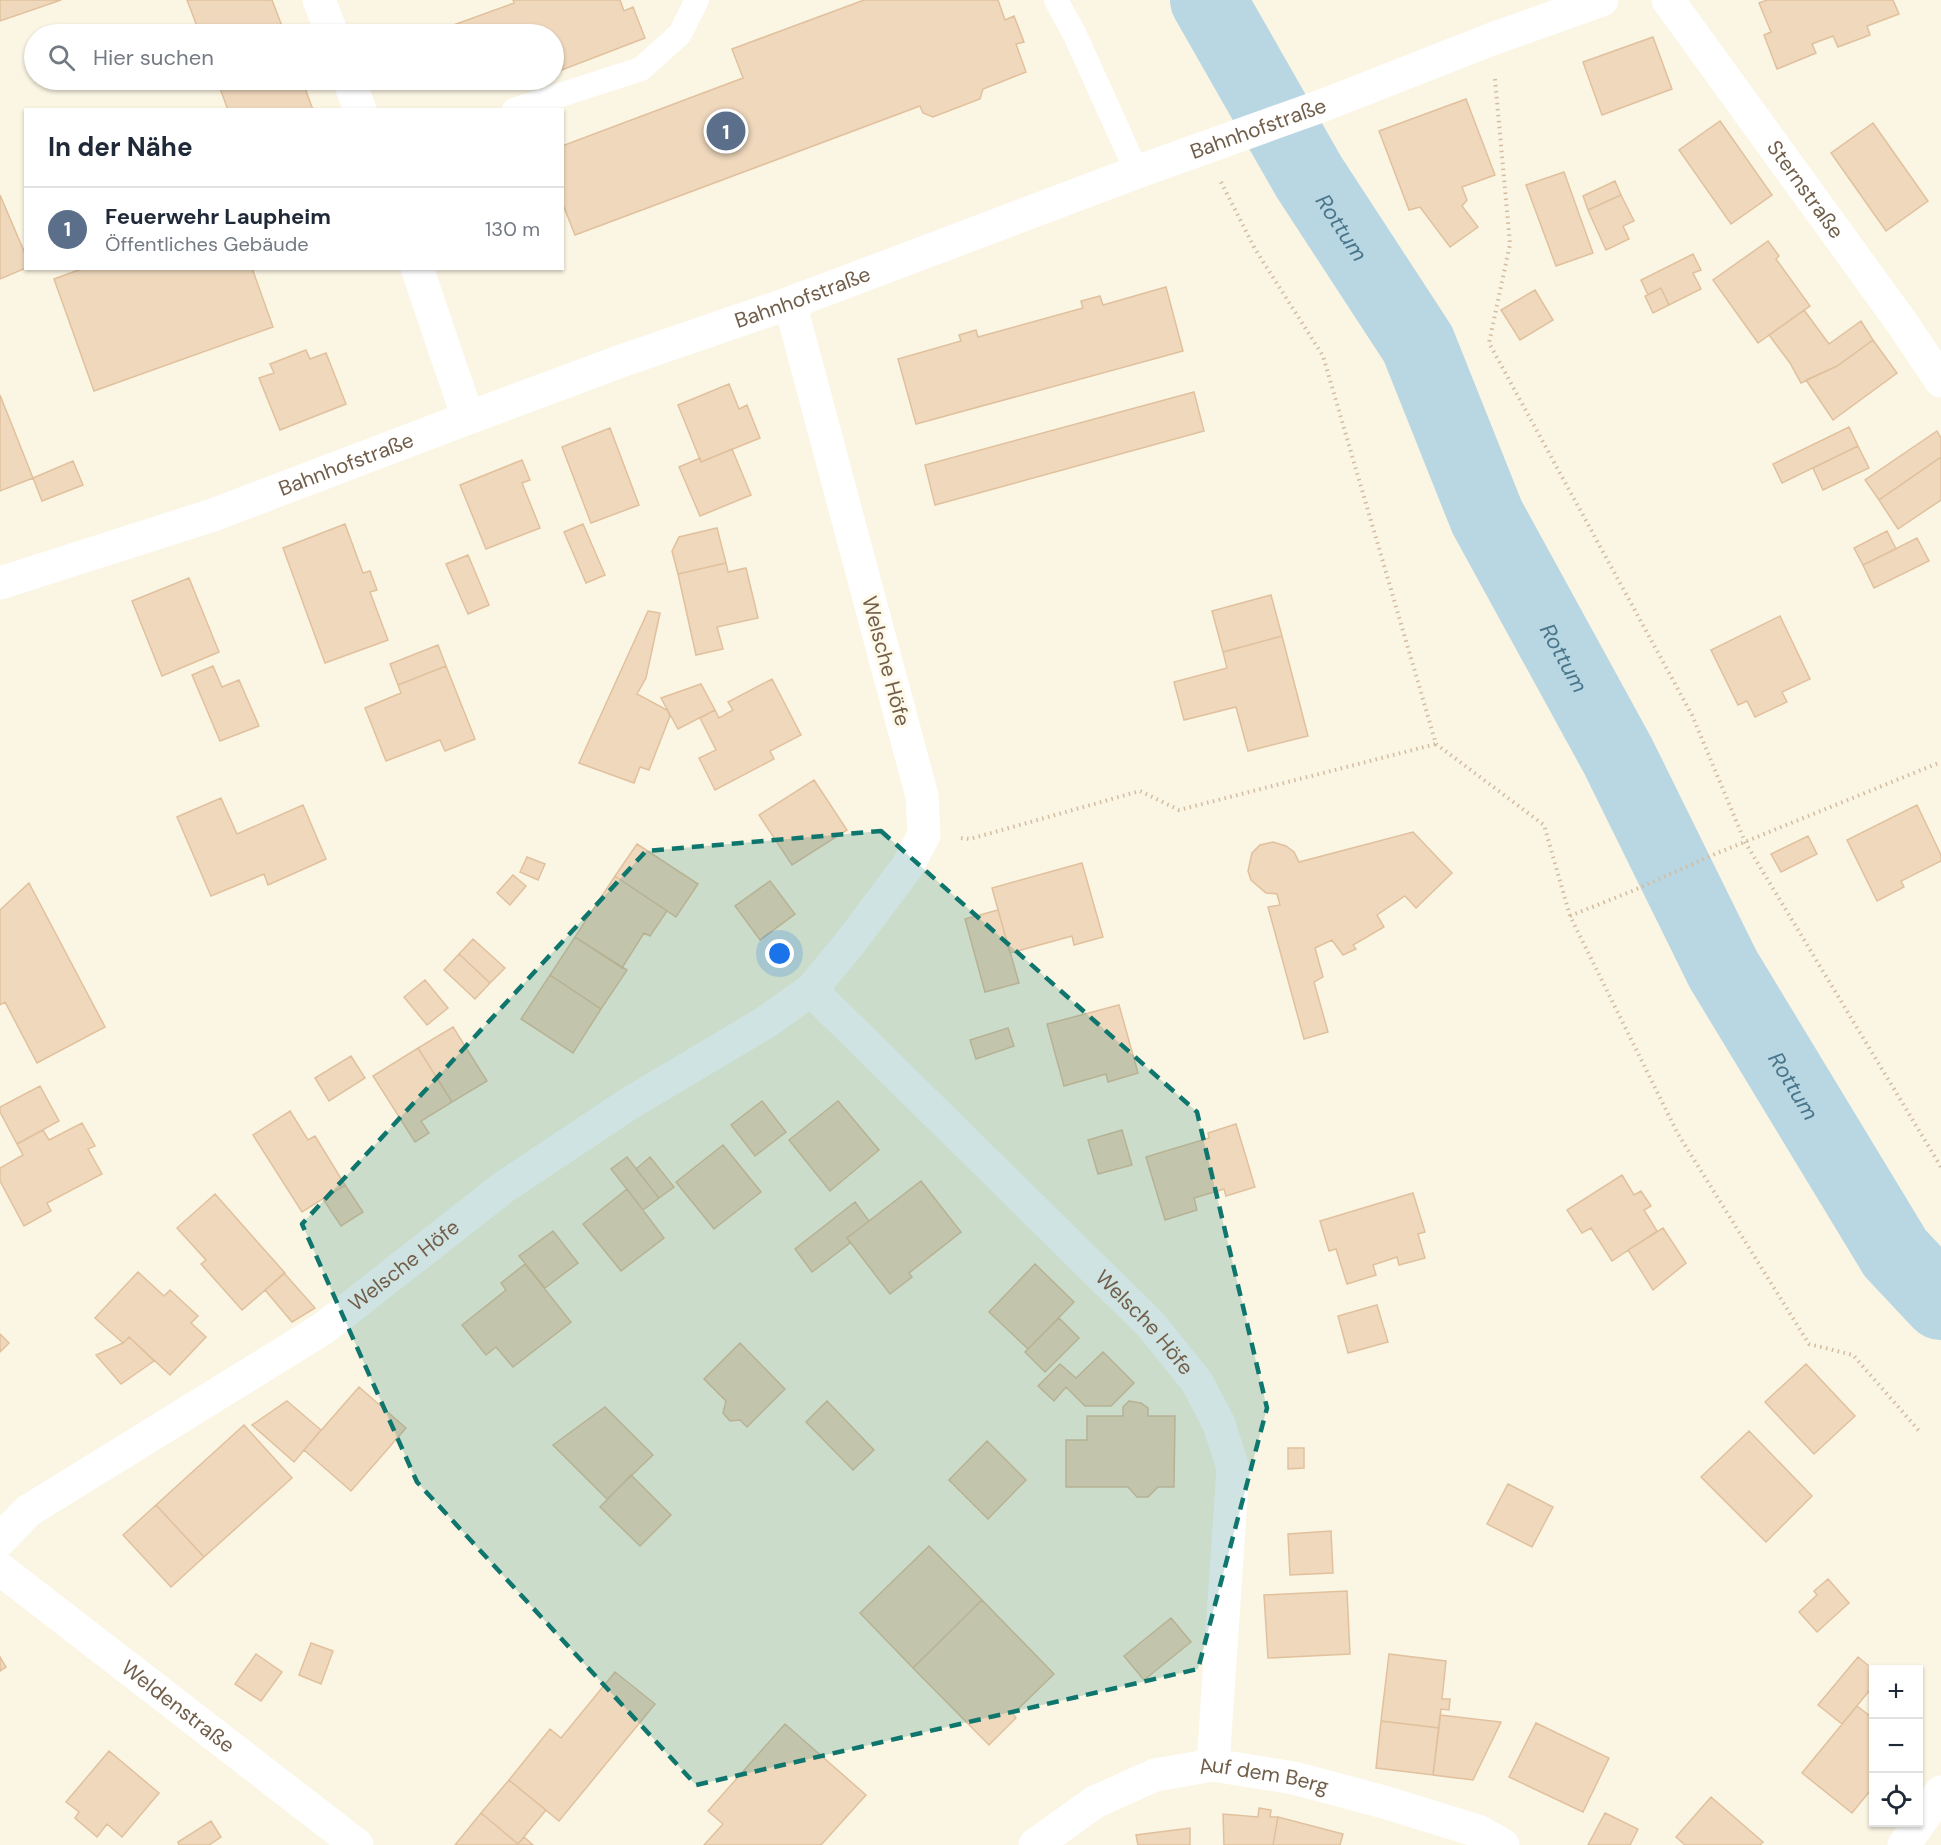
<!DOCTYPE html>
<html lang="de">
<meta charset="utf-8">
<style>
body{margin:0;font-family:"DM Sans",sans-serif;background:#f2f2f3;color:#1f2937}
.controls{position:absolute;right:18px;bottom:18px;display:grid;overflow:hidden;border-radius:0px;box-shadow:0 2px 4px #0004}
.controls button{width:54px;height:54px;display:grid;place-items:center;padding:0;border:0;border-bottom:2px solid #e0e1e3;background:#fff;color:#1f2937;font:30px sans-serif}
.you{position:absolute;left:780px;top:954px;width:21px;height:21px;margin:-15px;border:4px solid #fff;border-radius:50%;background:#1a73e8;box-shadow:0 0 0 9px #1a73e833}
.badge{display:grid;place-items:center;width:39px;height:39px;border-radius:50%;background:#111827;color:#fff;font-size:20px;font-weight:700}
.pin{position:absolute;translate:-50% -50%;border:3px solid #fff;box-shadow:0 2px 6px #0006}
.list{margin:0;padding:0;list-style:none}
h2{display:flex;justify-content:space-between;align-items:center;height:78px;margin:0;padding:0 24px;font-size:26px}
h2 small{font-size:20px;font-weight:400;color:#747a83}
.list li{display:grid;grid-template-columns:39px 1fr auto;gap:18px;align-items:center;box-sizing:border-box;height:84px;padding:0 24px;border-top:2px solid #e0e1e3}
.list b{display:block;font-size:22px;white-space:nowrap}
.list p{margin:0;font-size:20px;white-space:nowrap;color:#747a83}
.list em{font-size:20px;font-style:normal;color:#747a83}
.icon{flex:none;width:33px;height:33px;fill:none;stroke:currentColor;stroke-width:2;stroke-linecap:round;stroke-linejoin:round}
.map{position:relative;flex:none;width:1941px;height:1845px;overflow:hidden}
.search{position:absolute;background:#fff;box-shadow:0 2px 4px #0004;left:24px;top:24px;width:540px;height:66px;display:flex;align-items:center;gap:15px;box-sizing:border-box;padding:0 21px;border-radius:33px;color:#747a83;font-size:22px}
.panel{position:absolute;background:#fff;box-shadow:0 2px 4px #0004;left:24px;top:108px;width:540px;height:162px;border-radius:0px}
.map>svg:first-child{display:block}
.lines{fill:none;stroke-linecap:round;stroke-linejoin:round}
.river{stroke:#b9d6e3;stroke-width:76}
.building{fill:#efd8bc;stroke:#e1c19d;stroke-width:1.5}
.path{stroke:#d3bc9f;stroke-width:4;stroke-dasharray:1.5 4.5;stroke-linecap:butt}
.service{stroke:#fff;stroke-width:24}
.minor{stroke:#fff;stroke-width:33}
.secondary{stroke:#fff;stroke-width:33}
.marked{fill:#0f766e;fill-opacity:0.2;stroke:#0f766e;stroke-width:4.5;stroke-dasharray:12 8;stroke-linejoin:round}
.labels{text-anchor:middle;dominant-baseline:central;stroke-width:6;stroke-linejoin:round;paint-order:stroke}
.street-label{font-size:21px;fill:#715e4a;stroke:#fef9e9}
.water-label{font-size:22px;font-style:italic;fill:#49768a;stroke:#fef9e9}
</style>
<div class="map">
<svg width="1941" height="1845" viewBox="0 0 1941 1845">
<rect width="100%" height="100%" fill="#fbf5e3"/>
<g class="lines">
<path class="river" id="s1" d="M 1208,0 L 1309,177 L 1418,344 L 1487,517 L 1618,756 L 1723,969 L 1895,1253 L 1941,1302"/>
</g>
<path class="building" d="M 0,0 L 61,0 L 0,21 Z
M 187,0 L 272,0 L 285,34 L 200,34 Z
M 513,0 L 620,0 L 624,11 L 633,7 L 645,38 L 554,73 L 554,34 L 451,34 L 448,27 L 514,3 Z
M 864,0 L 998,0 L 1005,20 L 1014,16 L 1024,42 L 1016,44 L 1026,72 L 983,89 L 980,99 L 933,117 L 923,113 L 920,106 L 575,235 L 562,202 L 562,146 L 743,78 L 732,49 Z
M 1767,0 L 1893,0 L 1899,14 L 1867,26 L 1870,35 L 1838,47 L 1833,36 L 1812,44 L 1816,53 L 1777,69 L 1764,35 L 1771,32 L 1759,3 Z
M 1653,37 L 1672,89 L 1602,115 L 1583,62 Z
M 217,80 L 302,80 L 313,110 L 228,110 Z
M 1466,99 L 1495,175 L 1462,187 L 1467,200 L 1462,206 L 1478,227 L 1450,247 L 1420,207 L 1409,210 L 1379,131 Z
M 1720,121 L 1772,195 L 1731,224 L 1679,150 Z
M 1873,123 L 1928,201 L 1886,231 L 1831,153 Z
M 1564,172 L 1593,253 L 1556,266 L 1526,185 Z
M 1615,181 L 1621,195 L 1588,210 L 1583,196 Z
M 0,195 L 26,256 L 26,268 L 0,279 Z
M 1621,195 L 1634,221 L 1623,226 L 1629,239 L 1606,250 L 1588,210 Z
M 1768,241 L 1779,256 L 1776,259 L 1810,306 L 1758,343 L 1713,280 Z
M 1693,254 L 1701,270 L 1693,273 L 1701,289 L 1669,305 L 1661,288 L 1648,295 L 1641,280 Z
M 84,268 L 252,268 L 273,327 L 94,391 L 54,279 Z
M 1166,287 L 1183,351 L 916,424 L 898,359 L 961,341 L 959,335 L 976,330 L 978,337 L 1083,308 L 1081,301 L 1100,296 L 1103,305 Z
M 1661,288 L 1669,305 L 1653,313 L 1645,296 Z
M 1535,290 L 1553,320 L 1520,340 L 1501,310 Z
M 1804,310 L 1829,344 L 1861,321 L 1873,340 L 1837,366 L 1801,383 L 1790,363 L 1769,335 Z
M 1873,340 L 1897,373 L 1833,420 L 1806,380 L 1837,366 Z
M 306,350 L 310,359 L 326,353 L 346,404 L 280,430 L 259,378 L 274,373 L 270,364 Z
M 729,384 L 739,409 L 747,405 L 760,438 L 701,462 L 678,405 Z
M 1194,392 L 1204,431 L 935,505 L 925,465 Z
M 0,395 L 33,478 L 0,491 Z
M 1849,427 L 1858,446 L 1782,483 L 1773,464 Z
M 610,428 L 639,505 L 591,523 L 562,447 Z
M 1937,431 L 1941,438 L 1941,457 L 1879,500 L 1865,480 Z
M 1858,446 L 1869,468 L 1823,490 L 1813,468 Z
M 732,449 L 751,495 L 700,516 L 679,467 L 700,458 L 701,462 Z
M 1941,457 L 1941,500 L 1898,529 L 1879,500 Z
M 522,460 L 530,480 L 522,483 L 540,528 L 486,549 L 460,485 Z
M 73,461 L 83,485 L 42,501 L 33,478 Z
M 345,524 L 363,573 L 370,571 L 377,590 L 370,592 L 388,640 L 325,663 L 283,548 Z
M 583,524 L 605,575 L 586,583 L 564,532 Z
M 717,528 L 726,563 L 678,574 L 672,551 L 679,537 Z
M 1887,531 L 1896,549 L 1863,565 L 1854,548 Z
M 1917,538 L 1929,561 L 1874,588 L 1863,565 Z
M 468,555 L 489,605 L 468,614 L 446,564 Z
M 726,563 L 728,572 L 746,568 L 758,618 L 717,627 L 723,649 L 696,655 L 678,574 Z
M 189,578 L 219,652 L 162,676 L 132,601 Z
M 1271,595 L 1282,636 L 1223,652 L 1212,611 Z
M 648,611 L 660,613 L 646,678 L 637,694 L 667,710 L 670,716 L 649,770 L 640,767 L 634,783 L 579,763 Z
M 1780,616 L 1810,679 L 1782,692 L 1787,702 L 1755,717 L 1747,701 L 1738,705 L 1711,650 Z
M 1282,636 L 1308,736 L 1248,751 L 1236,707 L 1184,720 L 1174,682 L 1227,668 L 1223,652 Z
M 438,645 L 446,666 L 398,685 L 390,664 Z
M 213,666 L 222,687 L 239,680 L 259,726 L 220,741 L 192,675 Z
M 446,666 L 475,739 L 445,751 L 440,740 L 386,761 L 365,708 L 401,693 L 398,685 Z
M 772,679 L 801,735 L 770,751 L 774,759 L 715,790 L 699,758 L 716,750 L 700,718 L 715,710 L 719,718 L 733,710 L 728,702 Z
M 701,684 L 715,710 L 678,729 L 661,698 Z
M 814,780 L 847,830 L 792,865 L 759,815 Z
M 221,798 L 237,834 L 303,805 L 326,859 L 268,885 L 264,874 L 211,896 L 177,817 Z
M 1917,805 L 1941,855 L 1941,861 L 1901,881 L 1904,887 L 1877,901 L 1847,840 Z
M 1413,832 L 1452,873 L 1416,908 L 1405,896 L 1377,915 L 1384,927 L 1353,945 L 1356,949 L 1343,955 L 1332,940 L 1315,948 L 1323,977 L 1314,982 L 1328,1032 L 1304,1039 L 1268,907 L 1280,905 L 1277,894 L 1266,893 L 1251,880 L 1248,871 L 1252,853 L 1260,845 L 1273,842 L 1286,846 L 1294,852 L 1299,862 Z
M 1808,836 L 1817,854 L 1781,872 L 1771,854 Z
M 637,844 L 698,884 L 676,917 L 615,876 Z
M 527,857 L 545,864 L 538,880 L 520,872 Z
M 1082,863 L 1103,937 L 1074,945 L 1072,936 L 1010,953 L 992,888 Z
M 513,875 L 526,886 L 510,905 L 497,893 Z
M 615,876 L 667,911 L 650,936 L 644,933 L 622,968 L 575,937 Z
M 770,881 L 795,914 L 760,940 L 735,906 Z
M 29,883 L 105,1027 L 37,1063 L 5,1002 L 0,1005 L 0,910 Z
M 998,910 L 1019,983 L 985,992 L 965,919 Z
M 575,937 L 627,970 L 601,1009 L 550,975 Z
M 473,939 L 505,968 L 490,983 L 459,954 Z
M 459,954 L 490,983 L 475,999 L 444,970 Z
M 550,975 L 601,1009 L 573,1053 L 521,1019 Z
M 425,980 L 448,1008 L 427,1025 L 404,997 Z
M 1119,1005 L 1138,1073 L 1108,1082 L 1106,1074 L 1064,1086 L 1047,1024 Z
M 453,1027 L 487,1081 L 452,1102 L 418,1048 Z
M 1008,1028 L 1014,1046 L 976,1059 L 970,1040 Z
M 418,1048 L 452,1102 L 421,1121 L 429,1133 L 415,1142 L 373,1076 Z
M 351,1056 L 365,1078 L 329,1101 L 315,1078 Z
M 40,1086 L 59,1121 L 17,1144 L 0,1112 L 0,1107 Z
M 762,1101 L 786,1132 L 755,1156 L 731,1125 Z
M 838,1101 L 879,1150 L 830,1191 L 789,1140 Z
M 290,1111 L 308,1140 L 315,1136 L 345,1185 L 302,1212 L 253,1135 Z
M 82,1123 L 95,1146 L 88,1149 L 102,1174 L 47,1203 L 51,1211 L 24,1226 L 0,1181 L 0,1168 L 23,1155 L 17,1144 L 43,1130 L 49,1140 Z
M 1236,1124 L 1255,1187 L 1226,1196 L 1224,1189 L 1194,1198 L 1197,1210 L 1165,1220 L 1146,1157 L 1209,1138 L 1208,1133 Z
M 1122,1130 L 1132,1165 L 1098,1174 L 1088,1140 Z
M 723,1145 L 761,1192 L 714,1229 L 676,1182 Z
M 627,1157 L 659,1198 L 643,1210 L 611,1169 Z
M 650,1157 L 674,1187 L 659,1198 L 636,1169 Z
M 1622,1175 L 1634,1195 L 1641,1191 L 1651,1206 L 1644,1210 L 1657,1231 L 1612,1261 L 1591,1228 L 1582,1233 L 1567,1210 Z
M 921,1181 L 961,1232 L 909,1273 L 912,1277 L 890,1294 L 847,1238 Z
M 345,1185 L 363,1212 L 341,1226 L 323,1199 Z
M 627,1189 L 664,1238 L 621,1271 L 583,1224 Z
M 1413,1193 L 1425,1232 L 1418,1234 L 1425,1258 L 1399,1265 L 1397,1257 L 1373,1265 L 1376,1275 L 1347,1284 L 1336,1249 L 1329,1251 L 1320,1221 Z
M 215,1194 L 285,1273 L 242,1310 L 201,1264 L 206,1260 L 177,1228 Z
M 855,1202 L 869,1221 L 847,1238 L 850,1243 L 812,1272 L 795,1249 Z
M 1663,1228 L 1686,1263 L 1653,1290 L 1628,1250 Z
M 553,1231 L 578,1263 L 545,1288 L 519,1256 Z
M 525,1264 L 571,1322 L 513,1367 L 496,1347 L 486,1355 L 462,1325 L 506,1290 L 501,1283 Z
M 1035,1264 L 1074,1302 L 1028,1349 L 989,1312 Z
M 138,1272 L 164,1296 L 170,1290 L 198,1316 L 191,1323 L 206,1337 L 170,1375 L 129,1337 L 123,1343 L 95,1318 Z
M 284,1273 L 315,1308 L 292,1322 L 265,1290 Z
M 1377,1305 L 1388,1342 L 1348,1353 L 1338,1316 Z
M 1059,1318 L 1079,1338 L 1045,1372 L 1025,1352 Z
M 0,1334 L 9,1343 L 0,1352 Z
M 129,1337 L 154,1361 L 121,1384 L 96,1355 L 123,1343 Z
M 740,1343 L 785,1389 L 747,1427 L 740,1420 L 730,1421 L 723,1413 L 726,1401 L 704,1379 Z
M 1103,1352 L 1134,1383 L 1111,1406 L 1085,1406 L 1066,1387 L 1054,1401 L 1038,1386 L 1060,1364 L 1076,1378 Z
M 1806,1364 L 1855,1416 L 1814,1454 L 1765,1402 Z
M 359,1387 L 406,1428 L 351,1491 L 304,1450 Z
M 287,1401 L 321,1430 L 294,1462 L 252,1425 Z
M 827,1401 L 874,1450 L 853,1470 L 806,1422 Z
M 1129,1401 L 1141,1403 L 1148,1408 L 1148,1416 L 1175,1416 L 1174,1487 L 1158,1487 L 1148,1497 L 1137,1497 L 1128,1487 L 1066,1487 L 1066,1440 L 1087,1440 L 1087,1416 L 1123,1416 L 1123,1407 Z
M 605,1407 L 653,1455 L 607,1499 L 553,1445 Z
M 244,1425 L 292,1478 L 204,1557 L 156,1505 Z
M 1749,1431 L 1812,1496 L 1766,1542 L 1701,1477 Z
M 987,1441 L 1026,1480 L 988,1519 L 949,1480 Z
M 1288,1448 L 1304,1448 L 1304,1468 L 1288,1469 Z
M 631,1475 L 671,1515 L 640,1546 L 600,1507 Z
M 1508,1484 L 1553,1507 L 1532,1547 L 1487,1524 Z
M 156,1505 L 204,1557 L 171,1587 L 123,1535 Z
M 1331,1531 L 1333,1573 L 1290,1575 L 1288,1534 Z
M 929,1546 L 982,1600 L 913,1668 L 860,1613 Z
M 1828,1579 L 1849,1603 L 1817,1632 L 1799,1612 L 1817,1595 L 1814,1591 Z
M 1347,1591 L 1350,1654 L 1268,1658 L 1264,1595 Z
M 982,1600 L 1054,1674 L 1013,1714 L 1016,1718 L 989,1745 L 913,1668 Z
M 1171,1618 L 1191,1642 L 1144,1680 L 1124,1656 Z
M 311,1643 L 333,1651 L 321,1684 L 299,1675 Z
M 256,1654 L 282,1672 L 261,1701 L 235,1684 Z
M 1389,1654 L 1446,1661 L 1442,1699 L 1450,1699 L 1449,1710 L 1441,1709 L 1439,1728 L 1381,1721 Z
M 0,1657 L 6,1667 L 0,1671 Z
M 1858,1657 L 1874,1670 L 1874,1685 L 1842,1724 L 1818,1705 Z
M 615,1672 L 655,1704 L 559,1821 L 509,1780 L 550,1729 L 561,1738 Z
M 1857,1706 L 1874,1719 L 1874,1786 L 1852,1813 L 1802,1773 Z
M 1440,1715 L 1501,1722 L 1473,1780 L 1433,1775 Z
M 1381,1721 L 1439,1728 L 1433,1775 L 1376,1768 Z
M 1536,1723 L 1609,1758 L 1583,1812 L 1509,1777 Z
M 785,1724 L 866,1795 L 821,1845 L 704,1845 L 723,1824 L 708,1811 Z
M 109,1751 L 159,1793 L 122,1837 L 107,1824 L 97,1837 L 75,1818 L 79,1812 L 66,1802 Z
M 509,1780 L 546,1810 L 518,1844 L 481,1813 Z
M 1711,1797 L 1763,1842 L 1760,1845 L 1685,1845 L 1676,1837 Z
M 1259,1808 L 1271,1810 L 1270,1817 L 1278,1817 L 1273,1845 L 1224,1845 L 1223,1814 L 1258,1817 Z
M 481,1813 L 518,1844 L 524,1837 L 533,1845 L 455,1845 Z
M 1605,1813 L 1638,1829 L 1630,1845 L 1588,1845 Z
M 1278,1817 L 1343,1834 L 1340,1845 L 1273,1845 Z
M 211,1821 L 221,1837 L 209,1845 L 179,1845 L 178,1842 Z
M 1190,1828 L 1190,1845 L 1138,1845 L 1136,1835 Z"/>
<g class="lines">
<path class="path" d="M 1495,79 L 1510,244 L 1489,343 L 1692,715 L 1745,842 L 1941,1167
M 1221,182 L 1255,249 L 1323,356 L 1436,744 L 1544,825 L 1570,916 L 1678,1134 L 1809,1344 L 1853,1355 L 1921,1433
M 961,838 L 970,839 L 1140,791 L 1179,810 L 1436,744
M 1570,916 L 1632,891 L 1715,854 L 1941,762"/>
<path class="service" d="M 1056,0 L 1075,35 L 1137,172
M 514,110 L 641,69 L 680,34 L 697,0"/>
<g class="minor">
<path d="M 319,0 L 332,34"/>
<path id="s2" d="M 1668,0 L 1902,323 L 1941,381"/>
<path d="M 349,80 L 360,110"/>
<path d="M 417,268 L 468,418"/>
<path id="s3" d="M 811,990 L 1151,1325 L 1197,1382 L 1219,1424 L 1233,1468 L 1213,1765"/>
<path id="s4" d="M 0,1540 L 28,1511 L 324,1328 L 504,1187 L 630,1103 L 766,1022 L 811,990 L 850,943 L 907,867 L 924,835 L 922,796 L 790,303"/>
<path id="s5" d="M 0,1569 L 357,1845"/>
<path id="s6" d="M 1035,1845 L 1095,1802 L 1155,1775 L 1213,1765 L 1294,1778 L 1384,1802 L 1478,1831 L 1503,1845"/>
<path d="M 1904,1845 L 1941,1792"/>
</g>
<path class="secondary" id="s7" d="M 0,583 L 213,515 L 468,418 L 624,360 L 790,303 L 1137,172 L 1324,105 L 1492,39 L 1602,0"/>
</g>
<path class="marked" d="M 881,831 L 1197,1112 L 1267,1408 L 1198,1669 L 696,1785 L 417,1482 L 302,1224 L 646,851 Z"/>
<g class="labels">
<g class="street-label">
<text stroke="none"><textPath href="#s7" startOffset="1338">Bahnhofstraße</textPath></text>
<text stroke="none"><textPath href="#s2" startOffset="234">Sternstraße</textPath></text>
<text stroke="none"><textPath href="#s7" startOffset="852">Bahnhofstraße</textPath></text>
<text stroke="none"><textPath href="#s7" startOffset="366">Bahnhofstraße</textPath></text>
<text transform="translate(886 661) rotate(75)">Welsche Höfe</text>
<text stroke="none"><textPath href="#s4" startOffset="490">Welsche Höfe</textPath></text>
<text stroke="none"><textPath href="#s3" startOffset="471">Welsche Höfe</textPath></text>
<text stroke="none"><textPath href="#s5" startOffset="225">Weldenstraße</textPath></text>
<text stroke="none"><textPath href="#s6" startOffset="250">Auf dem Berg</textPath></text>
</g>
<g class="water-label">
<text stroke="none"><textPath href="#s1" startOffset="264">Rottum</textPath></text>
<text stroke="none"><textPath href="#s1" startOffset="750">Rottum</textPath></text>
<text stroke="none"><textPath href="#s1" startOffset="1236">Rottum</textPath></text>
</g>
</g>
</svg>
<div class="controls">
<button>+</button>
<button>−</button>
<button><svg class="icon" aria-label="locate" viewBox="0 0 24 24"><circle cx="12" cy="12" r="6"/><path d="M12 2v4M12 18v4M2 12h4M18 12h4"/></svg></button>
</div>
<div class="you"></div>
<div class="pin badge" style="left:726px;top:131px;background:#5c6f8a">1</div>
<div class="search"><svg class="icon" aria-label="search" viewBox="0 0 24 24"><circle cx="10" cy="10" r="6"/><path d="M15 15l6 6"/></svg>Hier suchen</div>
<section class="panel">
<h2>In der Nähe<small></small></h2>
<ul class="list">
<li><span class="badge" style="background:#5c6f8a">1</span><div><b>Feuerwehr Laupheim</b><p>Öffentliches Gebäude</p></div><em>130 m</em></li>
</ul>
</section>
</div>
